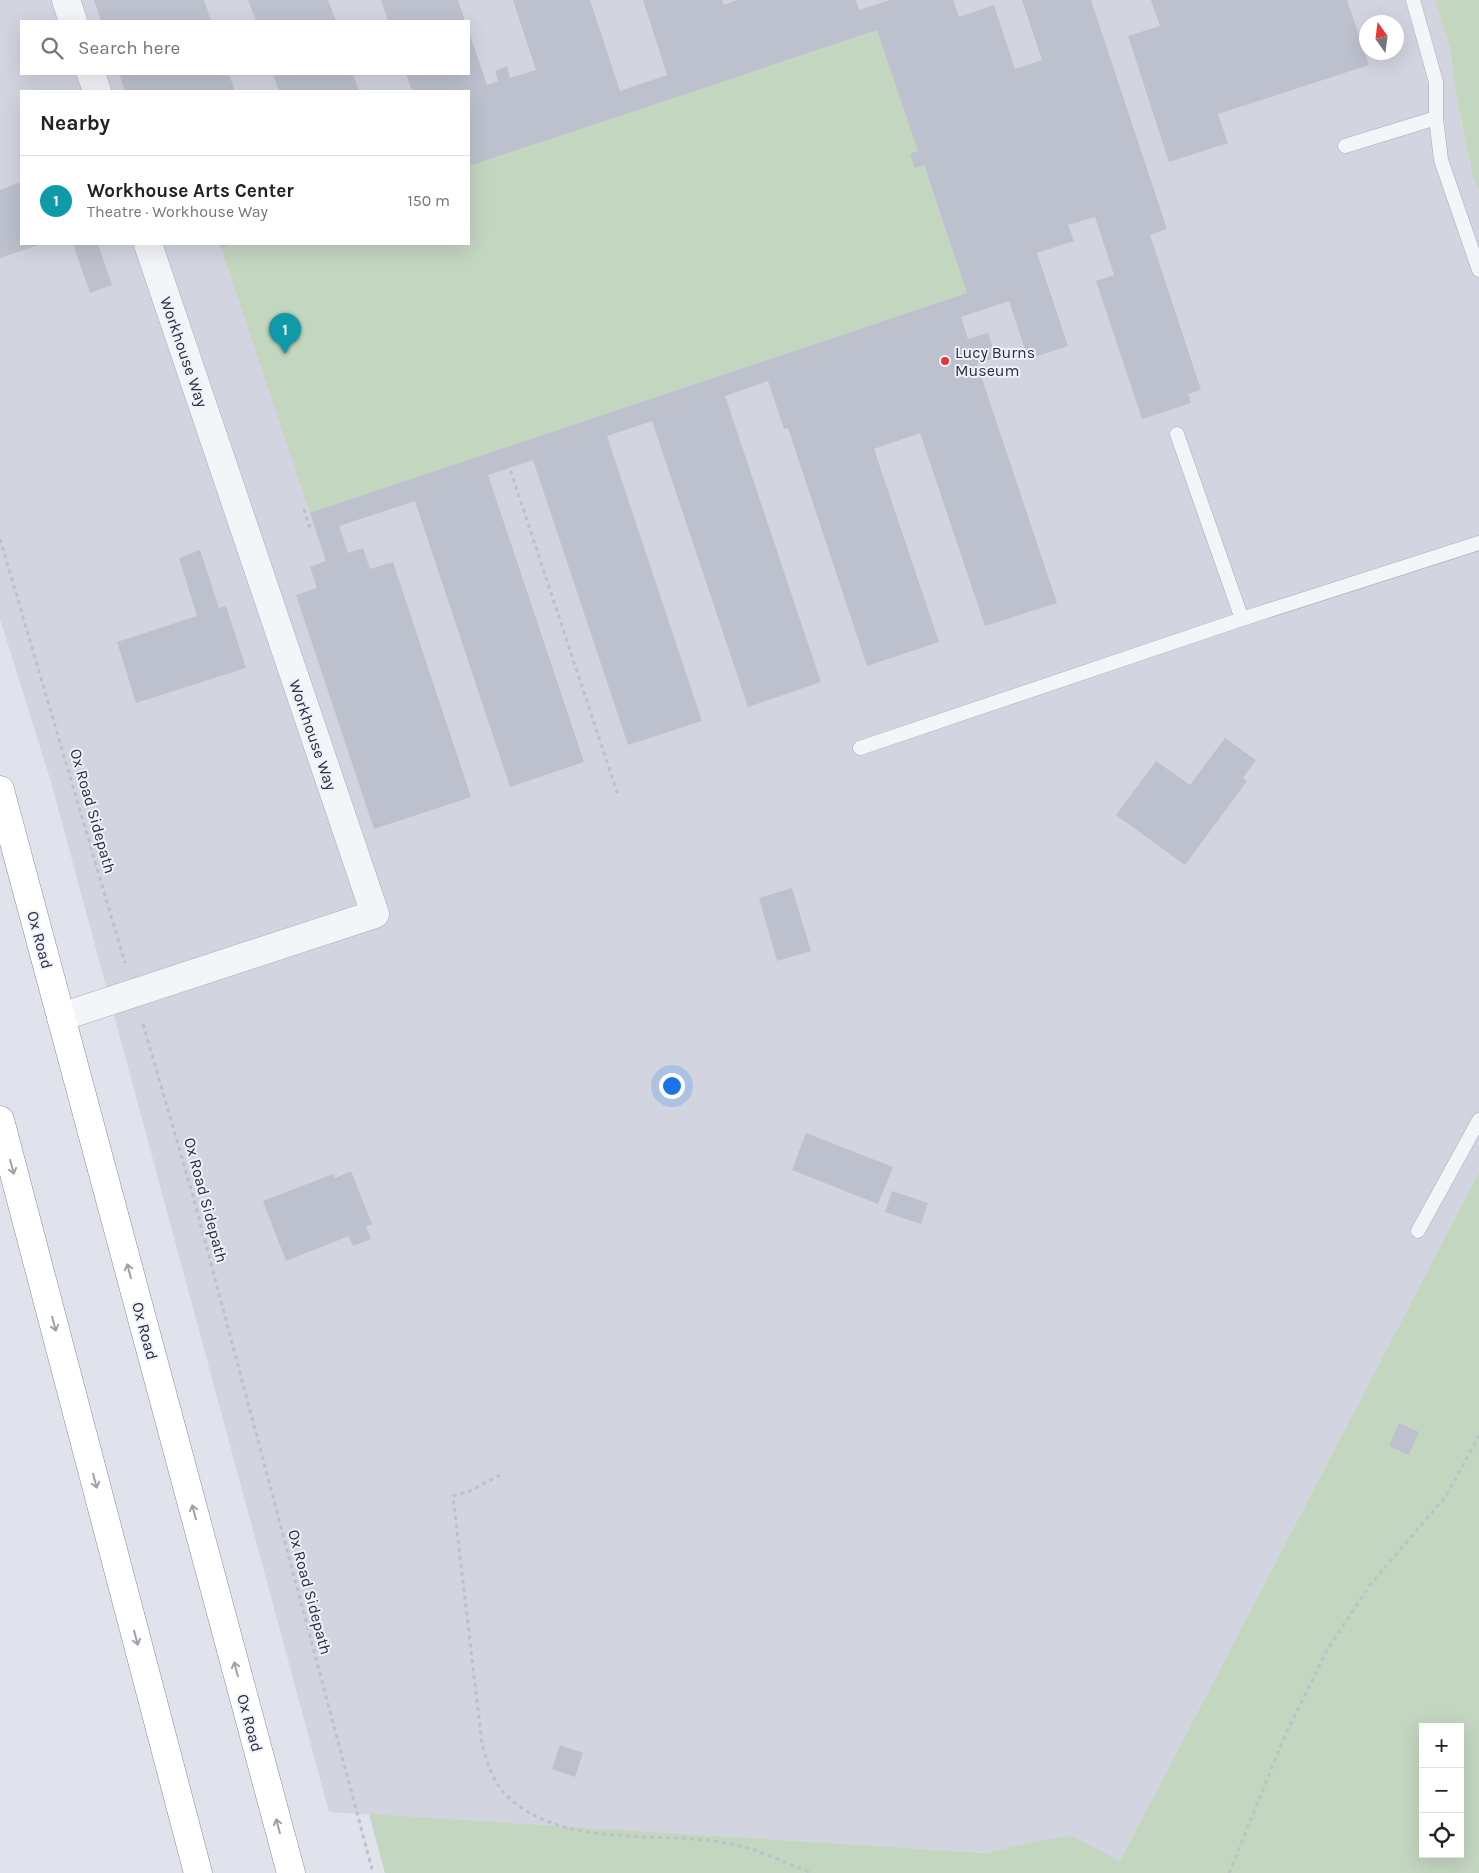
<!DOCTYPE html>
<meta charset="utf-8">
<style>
body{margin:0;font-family:Karla,sans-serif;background:#f2f2f2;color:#222}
.controls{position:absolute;right:15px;bottom:15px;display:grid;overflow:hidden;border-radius:0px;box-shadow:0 5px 20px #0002}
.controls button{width:45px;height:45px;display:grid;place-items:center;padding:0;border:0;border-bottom:1px solid #e0e0e0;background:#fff;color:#222;font:25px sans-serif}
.compass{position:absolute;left:1359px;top:15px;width:45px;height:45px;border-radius:50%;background:#fff;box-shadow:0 5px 20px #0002;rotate:346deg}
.you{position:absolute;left:671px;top:1085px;width:18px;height:18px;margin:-12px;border:4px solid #fff;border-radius:50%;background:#1a73e8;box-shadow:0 0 0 8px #1a73e833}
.badge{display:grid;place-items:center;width:32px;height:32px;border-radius:50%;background:#0f766e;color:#fff;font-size:16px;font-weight:700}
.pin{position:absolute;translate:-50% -41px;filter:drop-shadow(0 1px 2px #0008)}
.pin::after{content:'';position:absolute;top:26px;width:18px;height:15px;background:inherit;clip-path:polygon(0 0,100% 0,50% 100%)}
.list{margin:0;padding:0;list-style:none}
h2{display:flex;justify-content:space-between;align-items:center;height:65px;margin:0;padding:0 20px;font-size:21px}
h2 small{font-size:16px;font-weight:400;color:#767676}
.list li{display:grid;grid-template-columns:32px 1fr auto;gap:15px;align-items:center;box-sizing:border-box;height:90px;padding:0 20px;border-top:1px solid #e0e0e0}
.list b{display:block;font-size:19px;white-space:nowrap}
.list p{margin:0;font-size:16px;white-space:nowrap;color:#767676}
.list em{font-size:16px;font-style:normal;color:#767676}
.icon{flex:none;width:28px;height:28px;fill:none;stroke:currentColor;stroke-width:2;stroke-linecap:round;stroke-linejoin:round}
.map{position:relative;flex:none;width:1479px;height:1873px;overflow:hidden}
.search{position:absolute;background:#fff;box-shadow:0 5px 20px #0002;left:20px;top:20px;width:450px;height:55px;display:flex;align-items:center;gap:12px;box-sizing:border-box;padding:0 18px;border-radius:0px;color:#767676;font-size:19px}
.panel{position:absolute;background:#fff;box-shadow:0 5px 20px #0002;left:20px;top:90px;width:450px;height:155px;border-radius:0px}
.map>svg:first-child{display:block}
.built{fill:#d2d5e0;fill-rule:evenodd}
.green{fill:#c3d6c0;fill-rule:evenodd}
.building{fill:#bdc1ce}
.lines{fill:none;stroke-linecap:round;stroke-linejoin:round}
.lane-casing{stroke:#a8acb9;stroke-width:15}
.street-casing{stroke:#a8acb9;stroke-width:29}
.highway-casing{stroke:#868da3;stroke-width:29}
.path{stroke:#bfc1c9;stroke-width:3;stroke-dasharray:4 4;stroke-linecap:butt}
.lane{stroke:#f4f5f8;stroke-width:14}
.street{stroke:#f4f5f8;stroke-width:28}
.highway{stroke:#fff;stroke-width:28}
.oneway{stroke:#9ea0ab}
.poi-dot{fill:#dd3938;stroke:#f0f2f8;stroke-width:2}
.labels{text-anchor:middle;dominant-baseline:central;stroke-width:4;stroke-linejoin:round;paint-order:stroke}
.street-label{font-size:16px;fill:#272d44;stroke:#f0f2f8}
.poi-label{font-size:16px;fill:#272d44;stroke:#f0f2f8;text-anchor:start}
</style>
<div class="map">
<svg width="1479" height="1873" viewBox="0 0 1479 1873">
<rect width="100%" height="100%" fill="#e0e3eb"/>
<path class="built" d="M 0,0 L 1435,0 L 1450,49 L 1458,105 L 1473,177 L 1479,193 L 1479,1172 L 1120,1861 L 329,1812 L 51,782 L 0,619 ZM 21,21 L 469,21 L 469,74 L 21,74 ZM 1366,22 L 1396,22 L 1396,52 L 1366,52 ZM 21,91 L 469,91 L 469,244 L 21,244 Z"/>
<path class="green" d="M 1435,0 L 1479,0 L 1479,192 L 1473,177 L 1458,105 L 1450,49 Z
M 877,30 L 967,293 L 310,513 L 221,248 L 234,244 L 469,244 L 469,166 Z
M 1479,1172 L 1479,1873 L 385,1873 L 369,1814 L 987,1853 L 1038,1841 L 1072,1836 L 1120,1861 ZM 1423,1727 L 1460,1727 L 1460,1854 L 1423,1854 Z"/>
<path class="building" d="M 94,0 L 204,0 L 211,21 L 101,21 Z
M 248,0 L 328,0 L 336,21 L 256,21 Z
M 381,0 L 458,0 L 465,21 L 388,21 Z
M 513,0 L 590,0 L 620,91 L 667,75 L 643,0 L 722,0 L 724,5 L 737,0 L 856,0 L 859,10 L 890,0 L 953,0 L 959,17 L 994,5 L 1015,69 L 1042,60 L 1022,0 L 1091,0 L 1167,229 L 1150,235 L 1201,390 L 1188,394 L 1191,403 L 1142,419 L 1096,281 L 1114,275 L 1095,217 L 1068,225 L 1074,241 L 1037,253 L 1068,346 L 1028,359 L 1009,301 L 961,317 L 968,339 L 988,333 L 996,357 L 977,364 L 1057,603 L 985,626 L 920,433 L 874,449 L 939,642 L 867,666 L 788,428 L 784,429 L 768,381 L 725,396 L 821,682 L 748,707 L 652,421 L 607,436 L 702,721 L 628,745 L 533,460 L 488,475 L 584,762 L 510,787 L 415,501 L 339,526 L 348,553 L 363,548 L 370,569 L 393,562 L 471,797 L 374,829 L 296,595 L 317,588 L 310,567 L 326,561 L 310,513 L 967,293 L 924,165 L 915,168 L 910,154 L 918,151 L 877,30 L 469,166 L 469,91 L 412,91 L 406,74 L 469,74 L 469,32 L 487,85 L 498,81 L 495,71 L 507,66 L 510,78 L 536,70 Z
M 1151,0 L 1347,0 L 1369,65 L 1218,114 L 1228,143 L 1169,162 L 1128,36 L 1160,26 Z
M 119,74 L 229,74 L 235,91 L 125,91 Z
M 273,74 L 353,74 L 359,91 L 279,91 Z
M 21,182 L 21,244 L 42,244 L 0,258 L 0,190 Z
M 73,244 L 98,244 L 112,285 L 90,293 Z
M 220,244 L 233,244 L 221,248 Z
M 200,550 L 219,608 L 226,606 L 246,668 L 136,703 L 117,642 L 197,616 L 179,558 Z
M 1225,738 L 1256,760 L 1243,778 L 1247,781 L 1185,865 L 1116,815 L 1156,761 L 1190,785 Z
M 792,888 L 811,951 L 777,961 L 759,898 Z
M 806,1133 L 893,1167 L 878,1204 L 792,1170 Z
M 351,1171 L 372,1224 L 366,1226 L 371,1239 L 353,1246 L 349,1236 L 286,1261 L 263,1201 L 333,1174 L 335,1178 Z
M 892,1191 L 928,1203 L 921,1224 L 885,1212 Z
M 1399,1423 L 1419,1432 L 1409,1455 L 1389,1446 Z
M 560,1745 L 583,1753 L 575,1777 L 552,1769 Z"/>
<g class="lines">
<defs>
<path id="lane" d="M 1413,0 L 1436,82 L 1436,118 L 1441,160 L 1479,270
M 1345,146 L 1436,118
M 1177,434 L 1242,619
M 860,748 L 1242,619 L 1479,543
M 1418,1231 L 1479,1120"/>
<path id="street" d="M 66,0 L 73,21
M 91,74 L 97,91
M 61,1017 L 375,914 L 148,244"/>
<path id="highway" d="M 0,790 L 291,1873
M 0,1120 L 198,1873"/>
</defs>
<use href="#lane" class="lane-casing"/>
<use href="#street" class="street-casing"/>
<use href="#highway" class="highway-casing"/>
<path class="path" d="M 503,448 L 618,795
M 304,509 L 309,526 L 946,307
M 0,539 L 125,963
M 143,1024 L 193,1196 L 373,1873
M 500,1475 L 470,1491 L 453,1496 L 482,1744 C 487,1762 493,1782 506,1795 C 562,1850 656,1830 726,1843 C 756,1848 784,1862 812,1873
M 1229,1873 L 1284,1738 L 1328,1648 L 1370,1585 L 1446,1496 L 1479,1436"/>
<use href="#lane" class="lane"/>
<use href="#street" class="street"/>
<use href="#highway" class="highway"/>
</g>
<defs><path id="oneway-shaft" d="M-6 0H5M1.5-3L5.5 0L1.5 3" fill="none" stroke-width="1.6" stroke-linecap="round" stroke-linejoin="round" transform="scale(1.25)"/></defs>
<g class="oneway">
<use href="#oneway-shaft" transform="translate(12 1167) rotate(75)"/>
<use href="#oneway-shaft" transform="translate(129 1271) rotate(-105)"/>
<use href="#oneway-shaft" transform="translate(54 1324) rotate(75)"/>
<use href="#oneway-shaft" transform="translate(95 1481) rotate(75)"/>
<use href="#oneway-shaft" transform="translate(194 1512) rotate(-105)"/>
<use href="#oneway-shaft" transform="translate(136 1638) rotate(75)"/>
<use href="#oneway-shaft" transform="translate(236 1669) rotate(-105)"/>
<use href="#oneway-shaft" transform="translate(278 1826) rotate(-105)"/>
</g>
<circle class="poi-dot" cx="945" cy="361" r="5"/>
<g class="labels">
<g class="street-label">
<text transform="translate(184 352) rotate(71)">Workhouse Way</text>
<text transform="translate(313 735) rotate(71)">Workhouse Way</text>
<text transform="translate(93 811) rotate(74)">Ox Road Sidepath</text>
<text transform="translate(40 940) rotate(75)">Ox Road</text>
<text transform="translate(206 1200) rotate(75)">Ox Road Sidepath</text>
<text transform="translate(145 1331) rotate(75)">Ox Road</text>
<text transform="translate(310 1592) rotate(75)">Ox Road Sidepath</text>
<text transform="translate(250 1723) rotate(75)">Ox Road</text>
</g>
<g class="poi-label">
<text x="955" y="352">Lucy Burns<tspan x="955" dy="18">Museum</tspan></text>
</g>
</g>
</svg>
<div class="controls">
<button>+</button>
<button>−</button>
<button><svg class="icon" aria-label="locate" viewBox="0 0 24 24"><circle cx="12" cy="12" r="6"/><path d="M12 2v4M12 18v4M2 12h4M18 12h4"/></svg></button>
</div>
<svg class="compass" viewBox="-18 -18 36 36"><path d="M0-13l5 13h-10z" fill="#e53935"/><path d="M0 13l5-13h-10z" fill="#767676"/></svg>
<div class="you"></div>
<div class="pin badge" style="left:285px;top:354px;background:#0f9aa8">1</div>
<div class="search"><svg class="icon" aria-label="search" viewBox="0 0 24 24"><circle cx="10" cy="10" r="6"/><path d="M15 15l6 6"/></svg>Search here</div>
<section class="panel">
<h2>Nearby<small></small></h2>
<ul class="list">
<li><span class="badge" style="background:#0f9aa8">1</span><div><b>Workhouse Arts Center</b><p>Theatre · Workhouse Way</p></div><em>150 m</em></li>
</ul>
</section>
</div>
